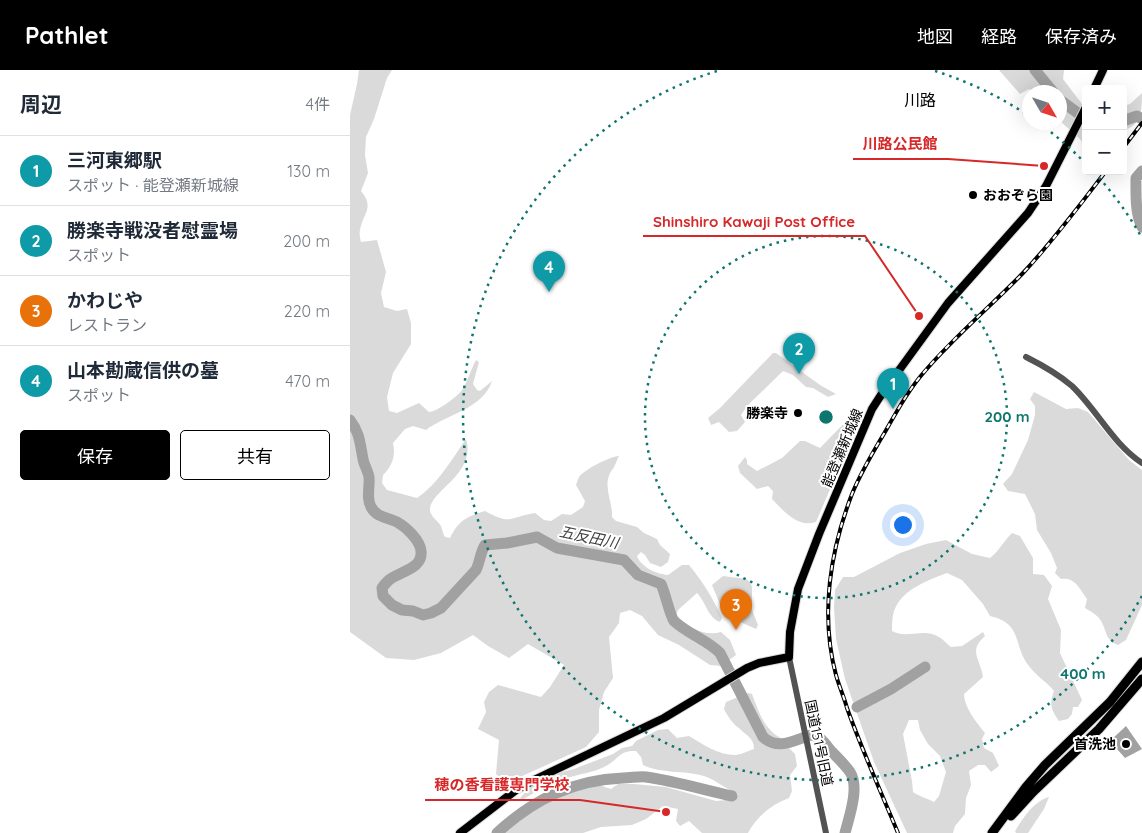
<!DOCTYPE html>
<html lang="ja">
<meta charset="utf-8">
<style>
body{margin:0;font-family:Quicksand,"Noto Sans JP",sans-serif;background:#f2f2f3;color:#1f2937}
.controls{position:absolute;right:15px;top:15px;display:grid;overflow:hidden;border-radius:5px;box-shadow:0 5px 20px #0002}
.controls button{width:45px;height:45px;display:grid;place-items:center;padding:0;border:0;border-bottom:1px solid #e0e1e3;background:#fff;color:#1f2937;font:25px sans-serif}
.compass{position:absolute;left:672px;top:15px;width:45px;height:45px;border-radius:50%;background:#fff;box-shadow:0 5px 20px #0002;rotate:129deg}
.you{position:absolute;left:552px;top:454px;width:18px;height:18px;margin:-12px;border:4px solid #fff;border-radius:50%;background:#1a73e8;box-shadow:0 0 0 8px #1a73e833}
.badge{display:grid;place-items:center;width:32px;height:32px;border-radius:50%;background:#000;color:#fff;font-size:16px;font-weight:700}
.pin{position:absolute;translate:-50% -41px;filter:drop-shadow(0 1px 2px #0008)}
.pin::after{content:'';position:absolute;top:26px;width:18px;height:15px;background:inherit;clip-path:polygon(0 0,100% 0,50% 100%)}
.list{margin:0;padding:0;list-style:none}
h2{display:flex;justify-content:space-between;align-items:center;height:65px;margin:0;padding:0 20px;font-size:21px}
h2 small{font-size:16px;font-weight:400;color:#747a83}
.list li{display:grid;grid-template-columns:32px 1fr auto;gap:15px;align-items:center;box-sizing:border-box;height:70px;padding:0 20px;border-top:1px solid #e0e1e3}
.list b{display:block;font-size:19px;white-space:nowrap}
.list p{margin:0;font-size:16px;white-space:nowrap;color:#747a83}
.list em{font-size:16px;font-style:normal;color:#747a83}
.actions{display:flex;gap:10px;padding:15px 20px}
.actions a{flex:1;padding:11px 0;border:1px solid #000;border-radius:5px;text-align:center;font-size:18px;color:#000}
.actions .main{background:#000;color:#fff}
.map{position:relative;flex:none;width:792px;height:763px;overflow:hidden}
header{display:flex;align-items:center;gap:30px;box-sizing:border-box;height:70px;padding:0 25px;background:#000;color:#fff}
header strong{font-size:24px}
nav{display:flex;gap:28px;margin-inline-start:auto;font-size:18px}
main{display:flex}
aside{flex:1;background:#fff}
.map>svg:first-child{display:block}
.green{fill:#dadada;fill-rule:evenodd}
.water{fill:#a1a1a1}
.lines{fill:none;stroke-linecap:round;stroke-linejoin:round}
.river{stroke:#a1a1a1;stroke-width:11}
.major-casing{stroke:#dbdbdb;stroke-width:10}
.highway-casing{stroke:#dbdbdb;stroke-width:11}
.minor{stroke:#535353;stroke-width:6}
.major{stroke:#000;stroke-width:8}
.highway{stroke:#000;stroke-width:9}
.rail-casing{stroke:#000;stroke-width:4}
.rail{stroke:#fff;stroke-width:2;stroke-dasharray:5.5;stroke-linecap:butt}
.ring{fill:none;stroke:#0f766e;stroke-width:2.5;stroke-dasharray:2.5 5}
.poi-dot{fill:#000;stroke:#fff;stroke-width:2}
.labels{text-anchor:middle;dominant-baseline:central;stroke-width:4;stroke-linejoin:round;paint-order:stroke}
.poi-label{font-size:14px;font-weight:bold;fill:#000;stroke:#fff;text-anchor:end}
.street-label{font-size:14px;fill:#000;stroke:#fff}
.water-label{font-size:15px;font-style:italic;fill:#424242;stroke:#fff}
.quarter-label{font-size:16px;fill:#000;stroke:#fff}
.centre{fill:#0f766e;stroke:#fff;stroke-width:2.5}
.ring-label{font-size:15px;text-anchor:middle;font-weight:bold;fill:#0f766e;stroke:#fff;stroke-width:4;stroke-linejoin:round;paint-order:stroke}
.leader{fill:none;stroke:#d62828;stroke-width:2}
.callout-dot{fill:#d62828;stroke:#fff;stroke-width:2}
.callout-label{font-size:15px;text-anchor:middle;font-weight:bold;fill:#d62828;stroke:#fff;stroke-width:4;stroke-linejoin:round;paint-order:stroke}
</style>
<header>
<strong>Pathlet</strong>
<nav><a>地図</a><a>経路</a><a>保存済み</a></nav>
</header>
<main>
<aside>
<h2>周辺<small>4件</small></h2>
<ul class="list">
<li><span class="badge" style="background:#0f9aa8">1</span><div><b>三河東郷駅</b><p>スポット · 能登瀬新城線</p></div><em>130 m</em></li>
<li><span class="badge" style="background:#0f9aa8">2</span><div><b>勝楽寺戦没者慰霊場</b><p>スポット</p></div><em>200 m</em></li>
<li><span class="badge" style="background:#e8710a">3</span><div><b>かわじや</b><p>レストラン</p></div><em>220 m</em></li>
<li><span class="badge" style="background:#0f9aa8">4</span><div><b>山本勘蔵信供の墓</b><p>スポット</p></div><em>470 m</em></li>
</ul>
<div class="actions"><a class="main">保存</a><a>共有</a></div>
</aside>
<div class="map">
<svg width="792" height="763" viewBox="0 0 792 763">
<rect width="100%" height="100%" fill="#fff"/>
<path class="green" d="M 9,0 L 42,0 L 37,8 L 24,49 L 16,67 L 15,85 L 18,103 L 11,121 C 25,138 13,143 10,160 C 9,163 10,168 11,172 L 27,170 L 36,202 L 31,223 L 34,237 L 47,241 L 57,239 L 61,253 L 61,274 L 43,303 L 37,327 L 39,341 L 47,343 L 69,333 L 79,342 C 87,342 108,326 112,320 C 118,311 121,299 126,290 L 129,292 L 123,314 L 127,320 L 130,321 L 142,311 C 133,339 97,344 76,360 L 63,356 L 55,359 L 43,373 C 46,386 42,396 33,405 L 32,413 L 37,420 L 67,428 C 88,414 102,389 116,369 C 127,404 79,421 80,440 C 80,446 88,451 91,456 C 92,459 93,464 95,467 L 100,468 C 109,450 116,447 135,441 C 163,456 158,447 185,443 L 194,450 L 201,451 L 212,444 L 221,445 L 233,437 L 235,431 L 226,415 C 227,412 228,409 229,407 C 235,399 259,387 269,386 C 267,390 266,393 264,397 C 263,399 261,401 260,403 C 253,418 263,432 262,447 L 266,451 L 287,457 L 294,463 L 307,469 L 310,475 L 320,484 L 318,492 L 311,497 L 300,493 L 295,485 L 291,482 L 287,486 C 291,497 306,504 318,505 L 332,495 L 339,495 C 353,512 363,528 372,548 L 370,552 C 358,548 356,532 347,523 L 328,540 L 326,545 C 336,557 355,567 371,562 L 380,570 L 386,585 L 371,596 L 360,595 L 329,575 L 308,565 L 292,546 L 280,540 L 270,543 L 269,553 L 259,567 L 263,608 L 254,622 L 249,640 L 249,662 L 236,677 L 157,713 L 146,704 L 149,670 L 128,659 L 136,642 L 134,632 L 139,622 L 148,615 L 191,627 L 200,617 L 214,595 L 178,574 L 159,588 L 138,576 L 123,565 L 91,583 L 64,590 L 36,588 L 0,562 L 0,45 L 7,14 Z
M 649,0 L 714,0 L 713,9 L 732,34 L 736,37 L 736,79 L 730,69 L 710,51 L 710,22 L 684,22 L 679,19 L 670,24 Z
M 792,23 C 792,41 792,54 773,61 L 773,36 L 780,34 Z
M 423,283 L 426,283 L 470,315 L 486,324 L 478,327 L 463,318 L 456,317 L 443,305 L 433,301 L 397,336 L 391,345 L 395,352 L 387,361 L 379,362 L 369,352 L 361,355 L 358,348 L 370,338 Z
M 684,322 L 716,339 L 728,338 L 738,342 L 779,390 L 792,400 L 792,535 L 776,570 L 768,575 C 755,570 757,561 751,551 C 749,546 740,541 735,538 L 737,529 C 729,518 725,507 711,509 L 705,503 L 707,498 L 701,483 L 687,460 L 685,444 L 675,424 L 658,421 L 653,414 L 662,404 L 678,370 L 685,345 L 685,336 L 680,329 Z
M 508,339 L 512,341 L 510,349 L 466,452 C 447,458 434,441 422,429 L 423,421 L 418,416 L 407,419 L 390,403 L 388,396 L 395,387 L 397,390 L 397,394 L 407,401 L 432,388 L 450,371 L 455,371 L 470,378 Z
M 662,463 L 670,466 L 683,488 L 683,504 L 694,505 L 702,516 L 698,529 L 711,560 L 710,583 L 732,630 L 728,637 L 723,637 L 722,644 L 718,649 L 709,651 C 701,640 699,634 704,621 C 697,612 686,606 679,596 C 662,575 674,554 640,546 L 633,534 L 612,510 L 597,503 C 576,511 548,521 543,545 C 542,550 542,556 542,561 C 556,569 570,559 585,565 C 591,567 596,573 601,577 L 612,576 L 633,562 L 635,566 C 618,581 630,588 633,607 L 614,624 C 614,637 627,653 635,663 L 632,669 L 634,678 L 643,683 L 649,696 L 641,702 L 635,695 L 628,695 L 619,701 L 621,715 L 616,728 L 615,744 L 605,756 L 603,763 L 557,763 L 524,692 L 495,609 L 486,569 L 484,537 L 485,520 L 493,507 L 504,507 L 550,483 L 576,474 L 596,470 L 622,484 L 640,488 C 649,481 653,472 662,463 ZM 559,650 L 568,650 L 570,660 L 578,674 L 590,686 L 596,702 L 589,726 L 584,732 C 577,728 570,727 563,722 L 562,711 L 553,664 Z
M 373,506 L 396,509 L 400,512 L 402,517 L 402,540 L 408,555 L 406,559 L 377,546 L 374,544 L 362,515 Z
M 398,623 L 402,624 C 409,643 415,662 435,670 L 437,676 L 445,684 L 447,696 L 440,705 L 442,721 L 439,728 C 421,735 407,746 398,763 L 352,763 L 339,751 L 330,756 L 326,751 L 328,739 L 313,736 L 296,749 L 282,755 L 251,757 L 233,763 L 151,763 L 179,742 L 206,727 L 233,717 L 249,715 L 261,719 L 268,714 L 284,714 L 316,717 L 366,731 L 386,729 L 388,724 C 376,719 366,710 354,706 C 334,700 311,704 293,695 L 291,687 L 286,681 C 268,680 269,690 254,697 C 242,703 229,704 217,708 C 200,713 187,721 172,730 L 170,728 L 180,717 L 200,705 L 224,699 L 263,684 L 272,678 L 282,676 L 286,671 L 308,660 L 318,659 L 327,668 L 339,666 C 352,674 368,685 385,685 C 390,685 398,681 404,679 C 404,668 397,666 390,659 C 383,654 378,647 374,639 L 376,632 Z
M 699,727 L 694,739 L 678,763 L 666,763 L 665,761 C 673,748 684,731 699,727 Z"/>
<path class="water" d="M 776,656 L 792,679 L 775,688 L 760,671 Z"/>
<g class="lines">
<path class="river" d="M 685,0 L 703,22
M 710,30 L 736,49
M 773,51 L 787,46 L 792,49
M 792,101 L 786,108 C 786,123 785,144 792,157
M 0,350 C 10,363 10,374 13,389 C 14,395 18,401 19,407 C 20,417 16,428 21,437 C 27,448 38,447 47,452 C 56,457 70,470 71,481 C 73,499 50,501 39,510 C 37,512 34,515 32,518 L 33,526 L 42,535 L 52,540 L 63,541 L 73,545 L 81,543 L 91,538 L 126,500 C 130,492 130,483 135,475 L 157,473 L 187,467 L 207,478 L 274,490 L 288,505 L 311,514 C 315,522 320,546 324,551 C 338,564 357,570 370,583 L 413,667 C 428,681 444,670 461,665 C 471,666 475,674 482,682 C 488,688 495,695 500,702 C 510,717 499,747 495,763
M 507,637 L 541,619 L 575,597
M 147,763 C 184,729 223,710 273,708 C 281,708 289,706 296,707 C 325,711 354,720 382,726"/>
<defs>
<path id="major" d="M 744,19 L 753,0
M 110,763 L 166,720 L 186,709 L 314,648 L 397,598 L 409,593 L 439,587 L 440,562 L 448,519 L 469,464 L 522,339 L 531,325 L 598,233 L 678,143 L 696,116 L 736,37"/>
<path id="highway" d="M 661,746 L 683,722 L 749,659 L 792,609
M 642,763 L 676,717 L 695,695 L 760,632 L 792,592"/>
</defs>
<use href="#major" class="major-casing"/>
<use href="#highway" class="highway-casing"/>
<path class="minor" d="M 676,287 C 692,295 708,304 722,316 C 747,340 763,374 792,393
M 439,587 L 476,763"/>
<use href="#major" class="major"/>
<use href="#highway" class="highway"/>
<defs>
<path id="rail" d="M 773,78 L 792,53
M 548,763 C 531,722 512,680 497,638 C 494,627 489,616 486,605 C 470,545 480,481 502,424 C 511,402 523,382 535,362 C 547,341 559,319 575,301 C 605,266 641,236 673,203 C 703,171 729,136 756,101"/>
</defs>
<use href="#rail" class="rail-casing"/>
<use href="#rail" class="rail"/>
</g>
<g class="ring">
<circle cx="476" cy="347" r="181"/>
<path d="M792 526A363 363 0 1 1 367 1M585 1A363 363 0 0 1 679 46M689 53A363 363 0 0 1 735 93M744 102A363 363 0 0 1 792 168"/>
</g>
<g class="poi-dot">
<circle cx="623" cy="125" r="5"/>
<circle cx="448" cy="343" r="5"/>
<circle cx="776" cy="674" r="5"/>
</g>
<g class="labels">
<g class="poi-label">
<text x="633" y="125" text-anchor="start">おおぞら園</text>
<text x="438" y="343">勝楽寺</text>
<text x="766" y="674">首洗池</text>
</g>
<g class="street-label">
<text transform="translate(492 378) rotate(-67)">能登瀬新城線</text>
<text transform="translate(469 673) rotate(78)">国道151号旧道</text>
</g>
<g class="water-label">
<text transform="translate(239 467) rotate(12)">五反田川</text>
</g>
<g class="quarter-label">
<text x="570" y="30">川路</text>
</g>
</g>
<circle cx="476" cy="347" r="8" class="centre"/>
<g class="ring-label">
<text x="657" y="352">200 m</text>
<text x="733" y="609">400 m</text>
</g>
<path class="leader" d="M694 96L598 89H503M569 246L515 166H293M316 742L230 730H75"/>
<g class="callout-dot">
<circle cx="694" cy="96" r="5"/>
<circle cx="569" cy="246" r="5"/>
<circle cx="316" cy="742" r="5"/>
</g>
<g class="callout-label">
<text x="550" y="79">川路公民館</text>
<text x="404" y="157">Shinshiro Kawaji Post Office</text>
<text x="152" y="720">穂の香看護専門学校</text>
</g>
</svg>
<div class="controls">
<button>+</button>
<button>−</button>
</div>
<svg class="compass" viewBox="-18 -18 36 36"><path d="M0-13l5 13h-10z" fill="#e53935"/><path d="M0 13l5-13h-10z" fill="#747a83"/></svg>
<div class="you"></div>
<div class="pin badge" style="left:543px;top:339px;background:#0f9aa8">1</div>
<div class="pin badge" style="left:449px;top:304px;background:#0f9aa8">2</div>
<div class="pin badge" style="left:386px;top:560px;background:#e8710a">3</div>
<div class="pin badge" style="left:199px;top:222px;background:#0f9aa8">4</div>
</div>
</main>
